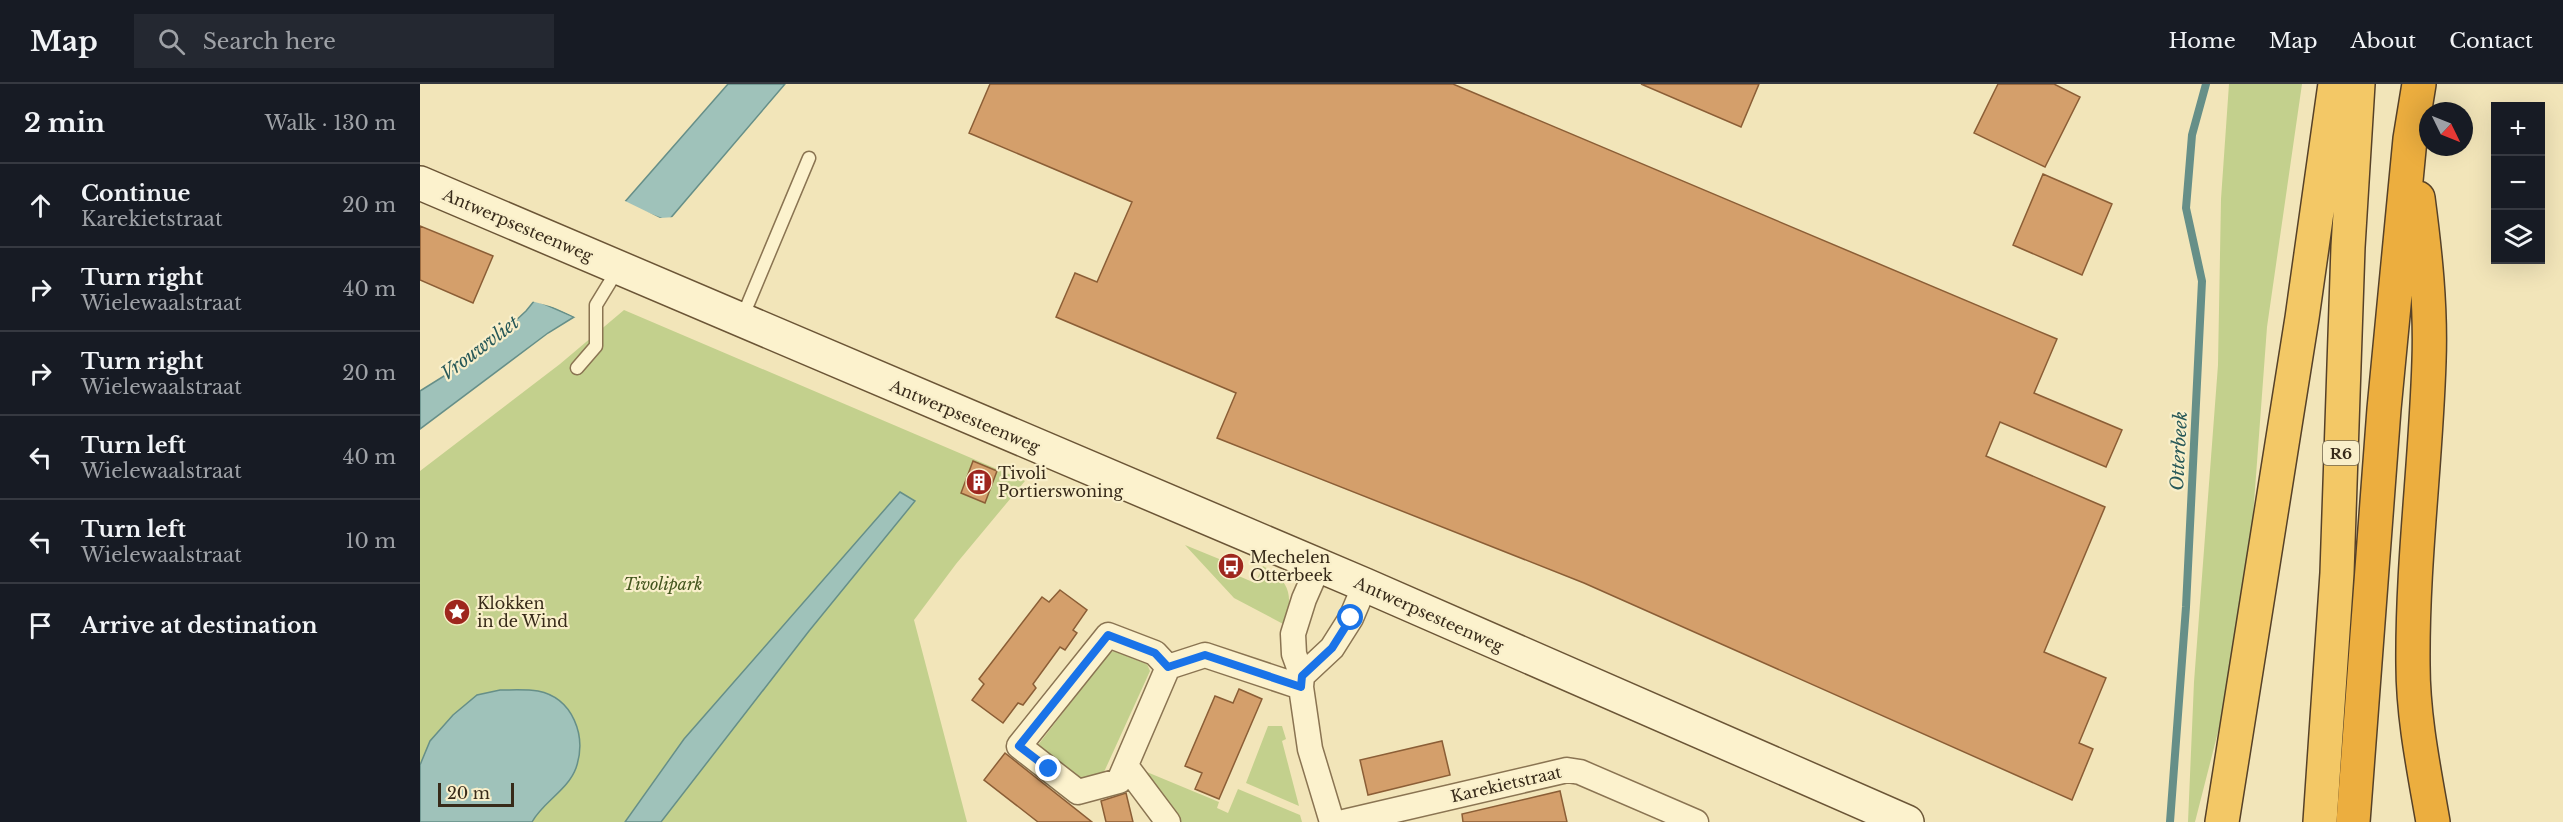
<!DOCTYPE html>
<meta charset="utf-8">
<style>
body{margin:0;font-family:"Libre Baskerville",serif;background:#242831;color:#f1f3f6}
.controls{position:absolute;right:18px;top:18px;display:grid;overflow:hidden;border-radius:0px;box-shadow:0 6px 24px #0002}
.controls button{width:54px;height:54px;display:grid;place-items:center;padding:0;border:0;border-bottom:2px solid #363941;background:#171b24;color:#f1f3f6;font:30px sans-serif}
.compass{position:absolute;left:1999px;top:18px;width:54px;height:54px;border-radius:50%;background:#171b24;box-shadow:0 6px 24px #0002;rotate:133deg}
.scale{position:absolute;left:18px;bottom:15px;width:76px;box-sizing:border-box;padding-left:6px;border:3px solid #372a19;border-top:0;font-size:16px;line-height:21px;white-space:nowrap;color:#372a19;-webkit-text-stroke:4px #f9efca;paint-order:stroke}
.stop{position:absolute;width:18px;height:18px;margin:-14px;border:4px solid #1a73e8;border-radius:50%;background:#fff}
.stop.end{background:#1a73e8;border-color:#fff;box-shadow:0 2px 6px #0008}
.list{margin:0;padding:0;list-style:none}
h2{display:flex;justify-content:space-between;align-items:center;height:78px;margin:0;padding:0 24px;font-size:26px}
h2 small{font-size:20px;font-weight:400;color:#9ea1a6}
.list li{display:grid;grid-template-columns:39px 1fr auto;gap:18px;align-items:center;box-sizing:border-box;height:84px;padding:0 24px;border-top:2px solid #363941}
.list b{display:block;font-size:22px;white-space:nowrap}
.list p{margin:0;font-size:20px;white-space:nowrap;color:#9ea1a6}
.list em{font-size:20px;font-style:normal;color:#9ea1a6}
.icon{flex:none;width:33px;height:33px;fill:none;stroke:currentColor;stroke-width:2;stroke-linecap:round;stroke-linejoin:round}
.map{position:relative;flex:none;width:2143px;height:738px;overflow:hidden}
header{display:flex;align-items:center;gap:36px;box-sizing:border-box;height:84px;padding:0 30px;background:#171b24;border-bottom:2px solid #363941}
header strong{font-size:28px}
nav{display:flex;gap:33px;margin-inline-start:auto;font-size:21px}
.search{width:420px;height:54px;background:#242831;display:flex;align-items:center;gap:15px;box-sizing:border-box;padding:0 21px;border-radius:0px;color:#9ea1a6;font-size:22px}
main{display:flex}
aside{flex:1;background:#171b24}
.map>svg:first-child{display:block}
.green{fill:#c3d08d}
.water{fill:#9fc2ba;stroke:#668f88;stroke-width:1.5}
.pier{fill:#f2e5b9}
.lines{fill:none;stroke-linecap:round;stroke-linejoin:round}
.stream{stroke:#668f88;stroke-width:8}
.building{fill:#d49f6b;stroke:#8b5e36;stroke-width:1.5}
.service-casing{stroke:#8a7452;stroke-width:15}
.minor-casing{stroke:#8a7452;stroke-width:27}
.secondary-casing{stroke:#6b5536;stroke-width:36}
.trunk-casing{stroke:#564128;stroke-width:36}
.motorway-casing{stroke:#564128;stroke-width:36}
.service{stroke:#fcf2cd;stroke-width:12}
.minor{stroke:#fcf2cd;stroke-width:24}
.secondary{stroke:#fcf2cd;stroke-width:33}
.trunk{stroke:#f3c866;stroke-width:33}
.motorway{stroke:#ecae3f;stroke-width:33}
.route{stroke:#1a73e8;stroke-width:8}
.labels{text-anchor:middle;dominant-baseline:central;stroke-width:4.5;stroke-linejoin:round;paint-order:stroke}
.shield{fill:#f9efca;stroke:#71654e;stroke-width:1.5}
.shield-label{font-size:15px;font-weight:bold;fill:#372a19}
.street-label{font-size:16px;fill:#372a19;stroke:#f9efca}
.poi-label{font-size:16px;fill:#372a19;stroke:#f9efca;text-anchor:start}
.park-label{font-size:16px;font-style:italic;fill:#43551e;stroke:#f9efca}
.water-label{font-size:18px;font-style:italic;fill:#275858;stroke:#f9efca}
</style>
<header>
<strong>Map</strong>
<div class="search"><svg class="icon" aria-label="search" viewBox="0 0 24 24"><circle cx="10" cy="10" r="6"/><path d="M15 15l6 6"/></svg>Search here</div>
<nav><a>Home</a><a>Map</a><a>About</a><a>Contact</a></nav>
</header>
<main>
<aside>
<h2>2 min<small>Walk · 130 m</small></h2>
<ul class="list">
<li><svg class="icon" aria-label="ahead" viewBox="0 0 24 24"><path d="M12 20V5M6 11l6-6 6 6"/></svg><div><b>Continue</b><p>Karekietstraat</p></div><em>20 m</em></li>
<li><svg class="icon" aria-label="right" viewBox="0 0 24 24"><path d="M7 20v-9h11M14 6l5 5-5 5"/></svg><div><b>Turn right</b><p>Wielewaalstraat</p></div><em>40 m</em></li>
<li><svg class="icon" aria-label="right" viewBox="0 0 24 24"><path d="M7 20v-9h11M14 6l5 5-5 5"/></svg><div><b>Turn right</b><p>Wielewaalstraat</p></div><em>20 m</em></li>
<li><svg class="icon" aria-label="left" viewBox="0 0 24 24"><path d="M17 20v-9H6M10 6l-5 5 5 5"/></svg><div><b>Turn left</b><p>Wielewaalstraat</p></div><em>40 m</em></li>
<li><svg class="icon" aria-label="left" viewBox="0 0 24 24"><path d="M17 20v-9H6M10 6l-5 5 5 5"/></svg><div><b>Turn left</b><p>Wielewaalstraat</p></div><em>10 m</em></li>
<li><svg class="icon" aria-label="arrive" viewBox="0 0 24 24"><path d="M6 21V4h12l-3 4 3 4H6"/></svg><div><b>Arrive at destination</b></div></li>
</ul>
</aside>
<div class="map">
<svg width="2143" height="738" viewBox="0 0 2143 738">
<rect width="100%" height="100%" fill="#f2e5b9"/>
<path class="green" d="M 1809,0 L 1882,0 L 1847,243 L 1830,473 L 1811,597 L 1775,738 L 1768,738 L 1774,598 L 1798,281 L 1801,115 Z
M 204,226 L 605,397 L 536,480 L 494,536 L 547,738 L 0,738 L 0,387 L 140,280 Z
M 765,461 L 809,479 L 807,487 L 835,499 L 843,482 C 871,498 873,511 865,541 L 814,514 Z
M 694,567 L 727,580 L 730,587 L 684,688 L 661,694 L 618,661 L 689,569 Z
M 848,642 L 862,642 L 866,655 L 862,657 L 879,722 L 826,699 Z
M 722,686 L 799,718 L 797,724 L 808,729 L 818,705 L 880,731 L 882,738 L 760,738 Z"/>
<path class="water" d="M 308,0 L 365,0 L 248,137 L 203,120 Z
M 115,216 L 154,233 L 128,249 L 0,345 L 0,307 L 61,269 L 106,227 Z
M 480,408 L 495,417 L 389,547 L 241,738 L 205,738 L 264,655 Z
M 80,606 C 92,606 106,605 118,607 C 153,614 167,652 156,684 C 148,706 123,718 112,738 L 0,738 L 0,681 L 10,657 L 33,631 L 57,611 Z"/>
<path class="pier" d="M 203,116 L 240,134 L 255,133 L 247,140 L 201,123 L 200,120 Z
M 115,213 L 156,229 L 157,234 L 137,224 L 111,217 Z"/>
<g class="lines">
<path class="stream" d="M 1750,738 L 1766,523 L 1782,197 L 1766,124 L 1772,51 L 1786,0"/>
</g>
<path class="building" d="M 570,0 L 1033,0 L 1637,255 L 1614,309 L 1702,346 L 1686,383 L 1580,338 L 1566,372 L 1685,423 L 1624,568 L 1686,594 L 1659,659 L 1673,665 L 1652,716 L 1164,499 L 797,354 L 816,309 L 636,233 L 655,189 L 677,198 L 712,118 L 549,49 Z
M 1221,0 L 1339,0 L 1321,43 Z
M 1578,0 L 1634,0 L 1660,13 L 1625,83 L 1554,49 Z
M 1623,90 L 1692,120 L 1662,191 L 1593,161 Z
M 0,142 L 73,172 L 53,219 L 0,196 Z
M 553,377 L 577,387 L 565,419 L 541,409 Z
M 640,506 L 667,526 L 653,546 L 657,549 L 645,566 L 640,563 L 613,600 L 616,604 L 603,621 L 598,619 L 583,639 L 552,616 L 564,600 L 559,595 L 622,513 L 629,518 Z
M 819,605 L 842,615 L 799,715 L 775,705 L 782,689 L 765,682 L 795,612 L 813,619 Z
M 1022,657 L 1030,691 L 948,711 L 940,676 Z
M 585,669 L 672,738 L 618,738 L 564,696 Z
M 1140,707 L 1147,738 L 1043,738 L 1042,730 Z
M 706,709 L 713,738 L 686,738 L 681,717 Z"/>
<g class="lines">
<defs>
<path id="service" d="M 322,234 L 389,74
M 157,284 L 176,262 L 176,221 L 198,185"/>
<path id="minor" d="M 898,483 L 884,515 L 873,550 L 874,570 L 882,592 L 881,603 L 890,665 L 912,738
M 748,583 L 735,569 L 688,551 L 599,662 L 658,708 L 699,697 L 748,583 L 785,571 L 881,603
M 882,592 L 912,564 L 931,534 L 945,501
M 706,682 L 748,738
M 924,738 L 1147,686 L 1160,688 L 1276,738"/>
<path id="secondary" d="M 0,99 L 945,501 L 1487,738"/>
<path id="trunk" d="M 1802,738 L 1882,234 L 1915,0
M 1900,738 L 1917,489 L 1928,163 L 1938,0"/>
<path id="motorway" d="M 1998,114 C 2005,167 2011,222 2009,277 C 2006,378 1992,479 1993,581 C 1993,633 2004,686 2013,738
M 1933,738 L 1964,325 L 1990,55 L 1999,0"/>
</defs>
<use href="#service" class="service-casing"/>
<use href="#minor" class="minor-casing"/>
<use href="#secondary" class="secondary-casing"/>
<use href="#trunk" class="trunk-casing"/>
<use href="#motorway" class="motorway-casing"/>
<use href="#service" class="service"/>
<use href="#minor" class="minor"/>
<use href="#secondary" class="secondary"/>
<use href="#trunk" class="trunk"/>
<use href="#motorway" class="motorway"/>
</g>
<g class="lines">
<path class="route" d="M 629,685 L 599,662 L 688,551 L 735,569 L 748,583 L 785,571 L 881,603 L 882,592 L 912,564 L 931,534"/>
</g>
<defs>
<symbol id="building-disc" viewBox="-11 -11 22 22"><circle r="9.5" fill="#9e261d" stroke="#f9efca"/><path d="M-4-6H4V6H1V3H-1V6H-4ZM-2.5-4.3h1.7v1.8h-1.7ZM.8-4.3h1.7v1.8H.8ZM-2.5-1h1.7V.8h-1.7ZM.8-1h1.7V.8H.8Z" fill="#fff"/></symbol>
<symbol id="bus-disc" viewBox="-11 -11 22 22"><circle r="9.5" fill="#9e261d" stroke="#f9efca"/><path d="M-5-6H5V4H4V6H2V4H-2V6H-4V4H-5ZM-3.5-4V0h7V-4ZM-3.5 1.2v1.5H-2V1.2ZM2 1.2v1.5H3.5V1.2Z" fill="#fff"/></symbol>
<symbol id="sight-disc" viewBox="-11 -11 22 22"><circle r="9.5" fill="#9e261d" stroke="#f9efca"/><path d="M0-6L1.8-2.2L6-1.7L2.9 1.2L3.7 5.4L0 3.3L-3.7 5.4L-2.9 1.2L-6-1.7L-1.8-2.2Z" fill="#fff"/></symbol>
</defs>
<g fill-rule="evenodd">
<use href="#building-disc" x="544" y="383" width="30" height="30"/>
<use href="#bus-disc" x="796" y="467" width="30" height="30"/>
<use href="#sight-disc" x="22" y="513" width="30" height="30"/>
</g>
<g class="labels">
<rect class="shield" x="1903" y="357" width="36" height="24" rx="4.5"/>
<g class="shield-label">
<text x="1921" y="369">R6</text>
</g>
<g class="street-label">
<text transform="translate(98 141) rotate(23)">Antwerpsesteenweg</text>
<text transform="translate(545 332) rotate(23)">Antwerpsesteenweg</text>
<text transform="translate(1009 530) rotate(24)">Antwerpsesteenweg</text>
<text transform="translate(1086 700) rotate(-13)">Karekietstraat</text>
</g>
<g class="poi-label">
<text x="578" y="389">Tivoli<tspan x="578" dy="18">Portierswoning</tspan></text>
<text x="830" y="473">Mechelen<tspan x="830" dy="18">Otterbeek</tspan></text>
<text x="57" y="519">Klokken<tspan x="57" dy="18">in de Wind</tspan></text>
</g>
<g class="park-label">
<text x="243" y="500">Tivolipark</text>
</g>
<g class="water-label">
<text transform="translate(60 264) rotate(-37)">Vrouwvliet</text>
<text transform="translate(1759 367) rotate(-87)">Otterbeek</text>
</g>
</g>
</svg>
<div class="controls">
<button>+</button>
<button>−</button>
<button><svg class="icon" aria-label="layers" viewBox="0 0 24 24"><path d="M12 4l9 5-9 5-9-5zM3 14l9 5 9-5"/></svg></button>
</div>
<svg class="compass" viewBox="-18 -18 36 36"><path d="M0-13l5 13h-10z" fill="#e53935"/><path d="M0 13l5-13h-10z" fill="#9ea1a6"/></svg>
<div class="scale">20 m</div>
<div class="stop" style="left:931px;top:534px"></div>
<div class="stop end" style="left:629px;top:685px"></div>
</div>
</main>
